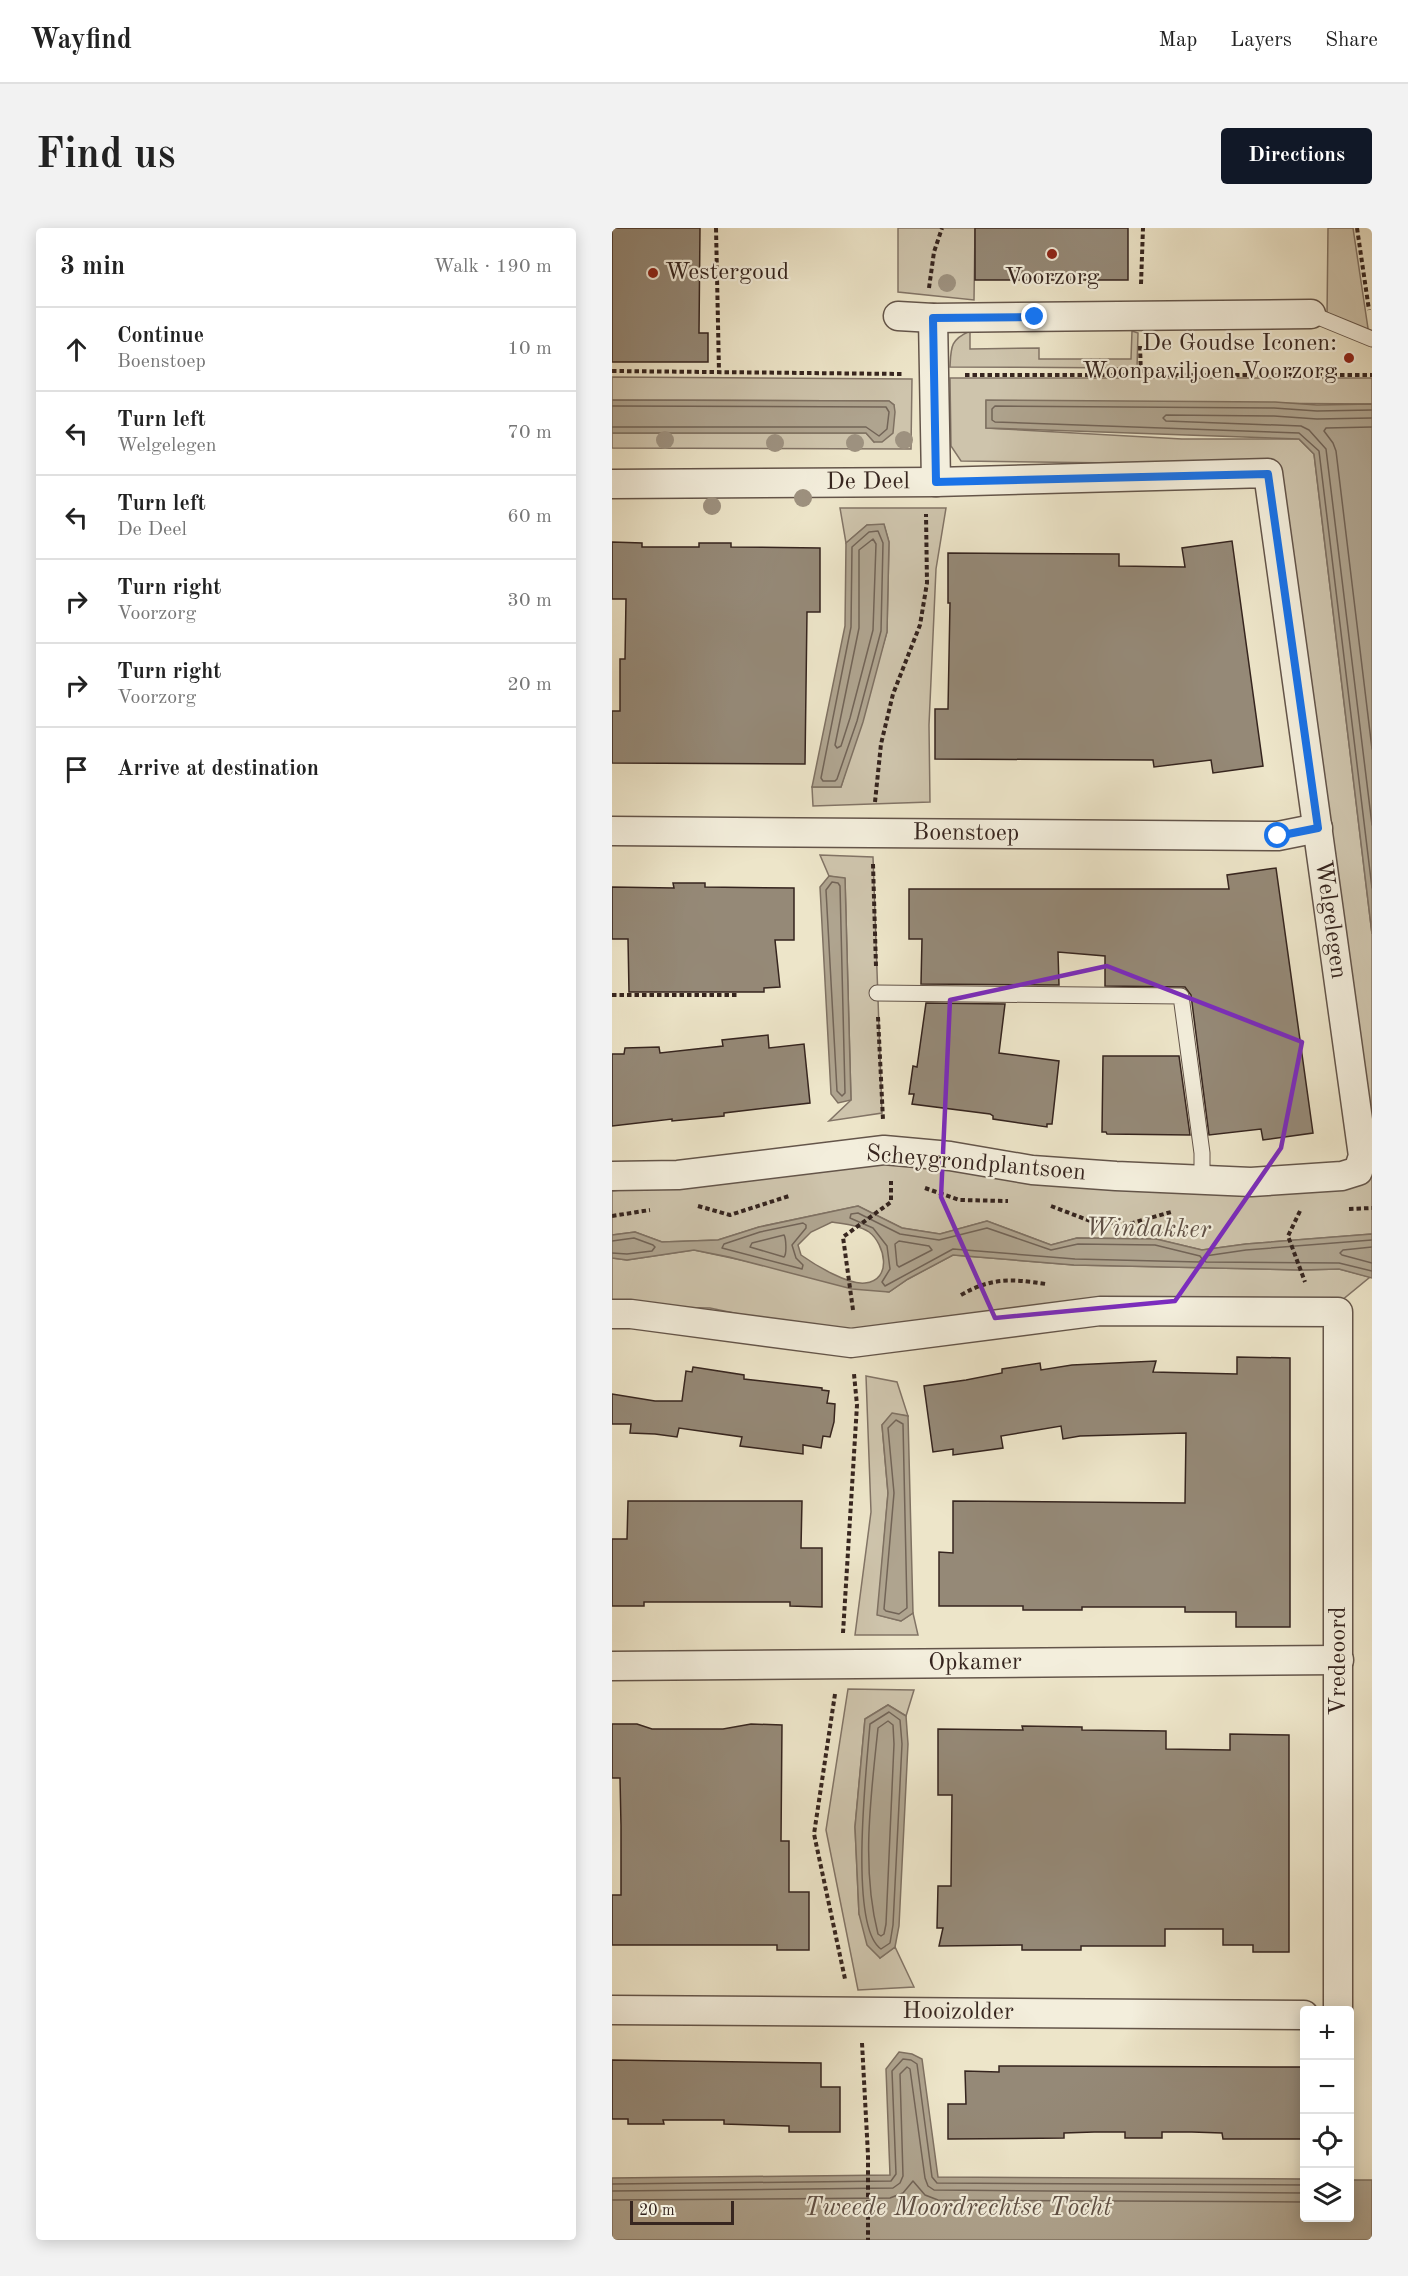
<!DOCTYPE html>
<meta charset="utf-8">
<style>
body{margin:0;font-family:"Old Standard TT",serif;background:#f2f2f2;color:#222}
.controls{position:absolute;right:18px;bottom:18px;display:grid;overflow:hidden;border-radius:6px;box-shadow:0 3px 15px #0003}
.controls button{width:54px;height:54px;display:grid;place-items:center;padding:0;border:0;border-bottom:2px solid #e0e0e0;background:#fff;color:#222;font:30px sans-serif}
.scale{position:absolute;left:18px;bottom:15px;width:104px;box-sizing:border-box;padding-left:6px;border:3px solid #36251f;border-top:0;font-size:16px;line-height:21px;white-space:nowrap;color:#36251f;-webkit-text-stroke:4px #f3eedc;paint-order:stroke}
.stop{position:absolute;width:18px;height:18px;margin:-14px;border:4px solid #1a73e8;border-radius:50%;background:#fff}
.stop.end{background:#1a73e8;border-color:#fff;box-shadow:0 2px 6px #0008}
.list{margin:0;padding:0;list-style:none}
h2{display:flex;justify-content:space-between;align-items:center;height:78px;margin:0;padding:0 24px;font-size:26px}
h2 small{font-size:20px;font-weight:400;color:#767676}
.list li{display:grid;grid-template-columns:39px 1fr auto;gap:18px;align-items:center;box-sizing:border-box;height:84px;padding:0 24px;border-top:2px solid #e0e0e0}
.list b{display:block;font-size:22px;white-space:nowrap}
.list p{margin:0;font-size:20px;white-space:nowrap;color:#767676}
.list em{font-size:20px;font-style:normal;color:#767676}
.icon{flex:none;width:33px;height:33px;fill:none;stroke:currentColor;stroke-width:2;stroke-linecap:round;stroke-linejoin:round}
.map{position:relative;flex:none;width:760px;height:2012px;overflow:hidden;border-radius:6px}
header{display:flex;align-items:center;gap:36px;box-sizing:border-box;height:84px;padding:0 30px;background:#fff;border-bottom:2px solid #e0e0e0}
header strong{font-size:28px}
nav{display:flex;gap:33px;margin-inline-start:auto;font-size:21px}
.intro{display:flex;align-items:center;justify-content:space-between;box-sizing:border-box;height:144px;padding:0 36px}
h1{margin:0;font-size:42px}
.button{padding:15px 27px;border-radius:6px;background:#111827;color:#fff;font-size:21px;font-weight:700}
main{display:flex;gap:36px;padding:0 36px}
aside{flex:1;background:#fff;border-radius:6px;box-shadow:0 3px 15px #0003}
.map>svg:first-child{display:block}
.green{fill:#cec4ac;stroke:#827466;stroke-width:1.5}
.water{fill:#afa48f;stroke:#7f7162;stroke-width:1.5;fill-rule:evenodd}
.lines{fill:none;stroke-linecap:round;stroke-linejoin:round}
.shore{stroke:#726457;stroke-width:1.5}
.building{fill:#958977;stroke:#36251f;stroke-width:1.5}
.lane-casing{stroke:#64554a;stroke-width:17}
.street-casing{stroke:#64554a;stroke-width:31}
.path{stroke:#36251f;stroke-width:4;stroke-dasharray:4.5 3;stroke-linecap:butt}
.lane{stroke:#f3eedc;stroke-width:15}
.street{stroke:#f3eedc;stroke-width:28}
.tree{fill:#9d917f}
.route{stroke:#1a73e8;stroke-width:8}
.marked{fill:none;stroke:#7b2cbf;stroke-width:4.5;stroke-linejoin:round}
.poi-dot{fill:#8f2418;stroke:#f3eedc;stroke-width:2}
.labels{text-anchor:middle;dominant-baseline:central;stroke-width:4.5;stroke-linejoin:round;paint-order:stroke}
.poi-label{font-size:24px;fill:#36251f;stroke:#f3eedc;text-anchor:start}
.street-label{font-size:24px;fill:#36251f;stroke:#f3eedc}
.water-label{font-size:26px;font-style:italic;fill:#605146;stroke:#f3eedc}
</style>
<header>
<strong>Wayfind</strong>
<nav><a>Map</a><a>Layers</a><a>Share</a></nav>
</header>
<div class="intro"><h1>Find us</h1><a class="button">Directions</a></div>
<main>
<aside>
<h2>3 min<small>Walk · 190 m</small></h2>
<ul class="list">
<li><svg class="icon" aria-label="ahead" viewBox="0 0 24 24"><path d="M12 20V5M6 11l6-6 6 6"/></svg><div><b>Continue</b><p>Boenstoep</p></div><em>10 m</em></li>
<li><svg class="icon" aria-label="left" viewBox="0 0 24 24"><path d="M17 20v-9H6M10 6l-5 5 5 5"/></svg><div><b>Turn left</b><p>Welgelegen</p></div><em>70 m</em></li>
<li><svg class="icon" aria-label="left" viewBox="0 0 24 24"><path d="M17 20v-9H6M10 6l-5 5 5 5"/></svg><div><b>Turn left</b><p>De Deel</p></div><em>60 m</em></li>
<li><svg class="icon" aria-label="right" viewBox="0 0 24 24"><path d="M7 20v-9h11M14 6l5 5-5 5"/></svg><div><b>Turn right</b><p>Voorzorg</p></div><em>30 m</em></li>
<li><svg class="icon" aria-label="right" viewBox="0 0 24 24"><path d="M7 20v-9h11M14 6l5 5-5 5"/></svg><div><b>Turn right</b><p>Voorzorg</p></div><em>20 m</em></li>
<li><svg class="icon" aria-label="arrive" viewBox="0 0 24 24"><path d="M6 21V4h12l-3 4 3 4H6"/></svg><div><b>Arrive at destination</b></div></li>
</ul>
</aside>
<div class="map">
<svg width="760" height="2012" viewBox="0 0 760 2012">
<rect width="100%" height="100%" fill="#ede5c9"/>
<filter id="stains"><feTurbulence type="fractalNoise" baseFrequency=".00333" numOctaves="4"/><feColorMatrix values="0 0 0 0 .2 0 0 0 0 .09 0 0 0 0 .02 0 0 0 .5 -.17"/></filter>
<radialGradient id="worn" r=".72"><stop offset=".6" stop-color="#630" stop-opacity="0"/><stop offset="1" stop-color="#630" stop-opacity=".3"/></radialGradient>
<path class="green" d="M 286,0 L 363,0 L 362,72 L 286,64 Z
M 716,0 L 741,0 L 757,107 L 715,89 Z
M 358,103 L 358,121 L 427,120 L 427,131 L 519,131 L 520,103 L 526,105 L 525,140 L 338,139 C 339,119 338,112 358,103 Z
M 0,149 L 300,151 L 299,221 L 0,220 L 0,205 L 254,205 L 262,214 L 282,177 L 277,173 L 0,172 Z
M 338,150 L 760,150 L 760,176 L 374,173 L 374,200 L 570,211 L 687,211 L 702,226 L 760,706 L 760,897 L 668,237 L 349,233 L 339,218 Z
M 228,280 L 334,280 L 324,341 L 317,497 L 318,574 L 201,578 L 200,559 L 229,559 L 275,404 L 277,314 L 272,297 L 255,297 L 234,315 Z
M 208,627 L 261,629 L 270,885 L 217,893 L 239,872 L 233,651 L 217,648 Z
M 275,929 L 343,942 L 760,940 L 760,1006 L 634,1016 L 590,1022 L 544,1011 L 465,1010 L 439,1017 L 375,993 L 328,1006 L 290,1000 L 246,978 L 147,999 L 106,1012 L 50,1014 L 23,1004 L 0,1007 L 0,963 Z
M 82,1022 L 277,1064 L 296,1051 L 341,1027 L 462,1037 L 689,1042 L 727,1041 L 758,1049 L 724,1077 L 232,1108 L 98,1080 L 0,1078 L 0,1030 L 15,1032 Z
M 254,1148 L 285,1154 L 296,1188 L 280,1186 L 270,1197 L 276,1265 L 266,1387 L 289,1393 L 301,1385 L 306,1407 L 243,1407 L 259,1284 Z
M 236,1461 L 302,1462 L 294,1488 L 276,1477 L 253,1491 L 243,1599 L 247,1686 L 268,1730 L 283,1719 L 302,1759 L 246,1762 L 214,1602 Z"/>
<path class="water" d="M 0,172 L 277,173 L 282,177 L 283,184 L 281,205 L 270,214 L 262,214 L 254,205 L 0,205 Z
M 374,172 L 663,174 L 705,177 L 760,176 L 760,706 L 702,226 L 687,211 L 374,200 Z
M 272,296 L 277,314 L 275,404 L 251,494 L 229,559 L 200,559 L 233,398 L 234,315 L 255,297 Z
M 217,648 L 233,650 L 239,872 L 226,875 L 219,866 L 208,659 Z
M 246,978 L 290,1000 L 328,1006 L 375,993 L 439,1017 L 465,1010 L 544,1011 L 590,1022 L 634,1016 L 760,1006 L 760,1050 L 727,1041 L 689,1042 L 462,1037 L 341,1027 L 296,1051 L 277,1064 L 240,1061 L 117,1029 L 82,1022 L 15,1032 L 0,1030 L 0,1007 L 23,1004 L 50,1014 L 106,1012 L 147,999 ZM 220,994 C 232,996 247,997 257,1004 C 273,1016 281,1052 253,1055 C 236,1057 203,1037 189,1027 L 186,1017 L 199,1004 Z
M 280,1185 L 296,1188 L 301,1385 L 289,1393 L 265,1387 L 276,1265 L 270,1197 Z
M 276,1477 L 294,1488 L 296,1516 L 287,1698 L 283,1719 L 268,1730 L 255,1717 L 247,1686 L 243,1599 L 253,1491 Z
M 287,1824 L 300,1826 L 310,1831 L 326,1949 L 692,1951 L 692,1990 L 738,1990 L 738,1952 L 760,1952 L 760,2012 L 0,2012 L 0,1950 L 278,1947 L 274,1841 Z"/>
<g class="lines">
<path class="shore" d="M 0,178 L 274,179 L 277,184 L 275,201 L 267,208 L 254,199 L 0,199
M 760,182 L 705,183 L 662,180 L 383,178 L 380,181 L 380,192 L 383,194 L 687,205 L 707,223 L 760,660
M 760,190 L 705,191 L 662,188 L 554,187 L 551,190 L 554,193 L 689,198 L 697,202 L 714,221 L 760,597
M 760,199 L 714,200 L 712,203 L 721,215 L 724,223 L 760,521
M 266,303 L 271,315 L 269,403 L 245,493 L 225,551 L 223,553 L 211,553 L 209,550 L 239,399 L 240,319 L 257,304 Z
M 261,311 L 264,316 L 261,402 L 238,490 L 229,518 L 225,520 L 223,517 L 247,400 L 247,322 Z
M 220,654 L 226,655 L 228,658 L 233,865 L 230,868 L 225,863 L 214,662 Z
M 246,985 L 288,1006 L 327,1012 L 375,1000 L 439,1022 L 466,1016 L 543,1017 L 588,1028 L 590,1031 L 587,1034 L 463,1031 L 341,1021 L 273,1058 L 270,1054 L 278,1041 L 275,1018 L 261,1000 L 238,990 L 239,986 Z
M 191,995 L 194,997 L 194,1000 L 180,1017 L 184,1030 L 191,1037 L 190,1041 L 110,1020 L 112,1016 L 148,1004 Z
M 172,1007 C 174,1010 175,1026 172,1029 L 138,1019 L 140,1015 Z
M 760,1012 L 634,1022 L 593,1028 L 591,1031 L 594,1034 L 727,1035 L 760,1043
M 0,1013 L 22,1010 L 41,1017 L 43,1019 L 40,1023 L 15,1026 L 0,1025
M 287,1013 L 317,1018 L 320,1022 L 287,1039 L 285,1037 L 283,1016 Z
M 760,1019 L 731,1022 L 728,1025 L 730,1027 L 760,1035
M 284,1192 L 291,1196 L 295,1380 L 287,1386 L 274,1383 L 272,1381 L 282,1265 L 276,1200 Z
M 277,1484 L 288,1492 L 290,1516 L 281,1697 L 278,1715 L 269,1721 C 236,1699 255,1536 258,1496 Z
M 276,1493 L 281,1497 L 282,1516 L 274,1696 L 272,1706 L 269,1708 L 266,1706 C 249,1639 259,1567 266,1500 Z
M 0,1956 L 279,1953 L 284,1946 L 280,1843 L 291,1831 L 299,1832 L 305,1836 L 320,1949 L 325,1955 L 692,1957
M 0,1963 L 281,1960 L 288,1955 L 291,1948 L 288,1846 L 295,1839 L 298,1841 L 313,1950 L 316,1958 L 322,1962 L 692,1965
M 0,1972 L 278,1970 L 291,1965 L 301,1953 L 313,1967 L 326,1972 L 692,1974"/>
</g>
<path class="building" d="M 0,0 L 88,0 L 87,105 L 96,105 L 96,134 L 0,134 Z
M 363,0 L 516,0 L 516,52 L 363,52 Z
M 620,313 L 651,538 L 601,545 L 599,532 L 542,539 L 541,532 L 323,531 L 323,481 L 336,481 L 338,375 L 336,375 L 336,325 L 507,326 L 507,338 L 573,339 L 570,320 Z
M 0,314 L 30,315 L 30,319 L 87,319 L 87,315 L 119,315 L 119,319 L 208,320 L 208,384 L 195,384 L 193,536 L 0,535 L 0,483 L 8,483 L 8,431 L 13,431 L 14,371 L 0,371 Z
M 664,640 L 701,905 L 651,912 L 649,901 L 597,907 L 579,767 L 573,759 L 493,758 L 493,728 L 446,724 L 447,757 L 309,756 L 310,711 L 297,711 L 297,661 L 617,661 L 615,647 Z
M 61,655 L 93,655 L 93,659 L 182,660 L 182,712 L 163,712 L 168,759 L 152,760 L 152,764 L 17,764 L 16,711 L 0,711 L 0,659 L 62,660 Z
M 314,775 L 393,776 L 387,825 L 447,833 L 440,896 L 435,896 L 435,899 L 381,891 L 381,888 L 378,886 L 300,876 L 302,866 L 297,866 L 301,838 L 305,839 Z
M 156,807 L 157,820 L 192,816 L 198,875 L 112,885 L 112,888 L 60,893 L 60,891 L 0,898 L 0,826 L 12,826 L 13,820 L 47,819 L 48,825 L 111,818 L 110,812 Z
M 491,828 L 567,828 L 578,907 L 495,906 L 494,904 L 490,904 Z
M 625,1129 L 678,1130 L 678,1399 L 624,1399 L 624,1384 L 573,1384 L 573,1379 L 470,1379 L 470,1382 L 411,1382 L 411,1378 L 327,1378 L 327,1324 L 341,1325 L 341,1273 L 573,1275 L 574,1205 L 468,1208 L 451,1211 L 449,1198 L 389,1208 L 391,1220 L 341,1227 L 341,1221 L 321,1224 L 312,1158 L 354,1152 L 390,1145 L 390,1141 L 428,1135 L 429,1142 L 460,1137 L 544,1133 L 541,1144 L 625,1146 Z
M 81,1139 L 132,1147 L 132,1151 L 210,1160 L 210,1162 L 217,1163 L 215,1175 L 223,1176 L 222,1194 L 218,1209 L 211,1208 L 209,1220 L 191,1217 L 191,1226 L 128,1218 L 130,1209 L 67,1200 L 65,1209 L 43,1206 L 18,1205 L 19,1196 L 0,1196 L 0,1166 L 43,1173 L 70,1173 L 74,1143 L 80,1144 Z
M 16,1273 L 190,1273 L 189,1320 L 210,1320 L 210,1379 L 178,1378 L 178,1374 L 32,1374 L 32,1378 L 0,1378 L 0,1311 L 15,1311 Z
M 0,1496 L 25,1496 L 40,1501 L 111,1501 L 139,1496 L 170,1497 L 169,1613 L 177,1613 L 177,1664 L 197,1664 L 197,1722 L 165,1722 L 165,1717 L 0,1717 L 0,1667 L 9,1667 L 9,1598 L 8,1550 L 0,1550 Z
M 410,1498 L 470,1499 L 470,1502 L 554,1503 L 554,1521 L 618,1522 L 618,1506 L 677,1507 L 677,1724 L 641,1724 L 641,1717 L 611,1717 L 611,1701 L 553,1701 L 553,1718 L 469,1718 L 469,1722 L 410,1722 L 410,1717 L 327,1718 L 331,1700 L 325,1700 L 326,1658 L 339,1658 L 340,1567 L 326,1567 L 326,1501 L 411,1502 Z
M 0,1832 L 209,1835 L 209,1859 L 228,1859 L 228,1904 L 177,1904 L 177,1898 L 112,1896 L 112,1892 L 51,1892 L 52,1896 L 16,1896 L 16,1891 L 0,1891 Z
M 387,1838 L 693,1839 L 693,1911 L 611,1911 L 610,1905 L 580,1904 L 550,1904 L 550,1910 L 513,1910 L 513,1904 L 482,1904 L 452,1905 L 452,1910 L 336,1911 L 336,1876 L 354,1876 L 353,1843 L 387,1844 Z"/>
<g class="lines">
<defs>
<path id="lane" d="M 699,86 L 760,111
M 265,765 L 569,768 L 590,925 L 590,951"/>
<g id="street">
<path d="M 286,88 L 321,90 L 699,86"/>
<path d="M 321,90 L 324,254"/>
<path id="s1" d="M 0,256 L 324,254 L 656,245 L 751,928 L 746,943 L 730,948 L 639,954 L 504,948 L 420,942 L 338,928 L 272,922 L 66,947 L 0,948"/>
<path id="s2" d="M 0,603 L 666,608 L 706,600"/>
<path d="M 0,1086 L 19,1086 L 239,1115 L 488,1083 L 726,1084 L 726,1782"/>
<path id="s3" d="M 0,1438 L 727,1432"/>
<path id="s4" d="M 0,1782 L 692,1787"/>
</g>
</defs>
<use href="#lane" class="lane-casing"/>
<use href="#street" class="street-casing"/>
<path class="path" d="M 104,0 L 107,144
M 745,0 L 757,82
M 529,56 L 531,0
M 317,60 L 322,24 L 330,0
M 528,118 L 529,147
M 0,143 L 291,146
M 353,147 L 760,147
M 263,574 L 269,516 L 281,466 L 308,397 L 315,355 L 314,286
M 261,636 L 264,739
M 0,767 L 125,767
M 266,789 L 271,892
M 313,960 L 347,972 L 396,973
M 86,978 L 118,987 L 177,968
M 439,978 L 481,994 L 517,996 L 559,984
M 737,981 L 760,980
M 688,983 L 676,1008 L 693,1054
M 0,988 L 38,982
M 349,1067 C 380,1049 400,1051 434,1056
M 241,1082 L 231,1009 L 279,974 L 279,953
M 231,1405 L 245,1177 L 242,1146
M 223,1466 L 202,1606 L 233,1751
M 250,1815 L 256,1927 L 256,2012"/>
<use href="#lane" class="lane"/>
<use href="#street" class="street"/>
</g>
<g class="tree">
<circle cx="335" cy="55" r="9"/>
<circle cx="53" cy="212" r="9"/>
<circle cx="292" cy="212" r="9"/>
<circle cx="163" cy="215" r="9"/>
<circle cx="243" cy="215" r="9"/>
<circle cx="191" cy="270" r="9"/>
<circle cx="100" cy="278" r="9"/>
</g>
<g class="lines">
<path class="route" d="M 423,89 L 321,90 L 324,254 L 656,246 L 706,600 L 666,608"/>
</g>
<path class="marked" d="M 495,738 L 690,814 L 669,920 L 563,1073 L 383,1090 L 329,969 L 338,772 Z"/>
<g class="poi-dot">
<circle cx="440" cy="26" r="6"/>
<circle cx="41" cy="45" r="6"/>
<circle cx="737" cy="130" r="6"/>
</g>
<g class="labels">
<g class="poi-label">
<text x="53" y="45">Westergoud</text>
<text x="440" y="50" text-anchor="middle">Voorzorg</text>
<text x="725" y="116" text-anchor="end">De Goudse Iconen:<tspan x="725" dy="28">Woonpaviljoen Voorzorg</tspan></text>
</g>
<g class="street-label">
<text stroke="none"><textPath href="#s1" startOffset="256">De Deel</textPath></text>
<text stroke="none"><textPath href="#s2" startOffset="354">Boenstoep</textPath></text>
<text stroke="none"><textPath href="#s1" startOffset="1107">Welgelegen</textPath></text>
<text transform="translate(364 936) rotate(5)">Scheygrondplantsoen</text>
<text transform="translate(727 1433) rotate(-90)">Vredeoord</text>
<text stroke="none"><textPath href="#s3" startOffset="363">Opkamer</textPath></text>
<text stroke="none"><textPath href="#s4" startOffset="346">Hooizolder</textPath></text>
</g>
<g class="water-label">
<text transform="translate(536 1001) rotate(1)">Windakker</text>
<text x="346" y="1980">Tweede Moordrechtse Tocht</text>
</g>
</g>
<rect width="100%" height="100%" filter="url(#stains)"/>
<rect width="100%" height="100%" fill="url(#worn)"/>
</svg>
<div class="controls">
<button>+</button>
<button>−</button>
<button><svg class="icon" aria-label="locate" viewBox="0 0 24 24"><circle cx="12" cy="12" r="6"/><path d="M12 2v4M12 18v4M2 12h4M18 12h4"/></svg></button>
<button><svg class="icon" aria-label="layers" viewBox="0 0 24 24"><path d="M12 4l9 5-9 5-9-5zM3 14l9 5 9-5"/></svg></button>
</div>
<div class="scale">20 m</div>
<div class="stop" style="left:666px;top:608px"></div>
<div class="stop end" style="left:423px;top:89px"></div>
</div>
</main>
